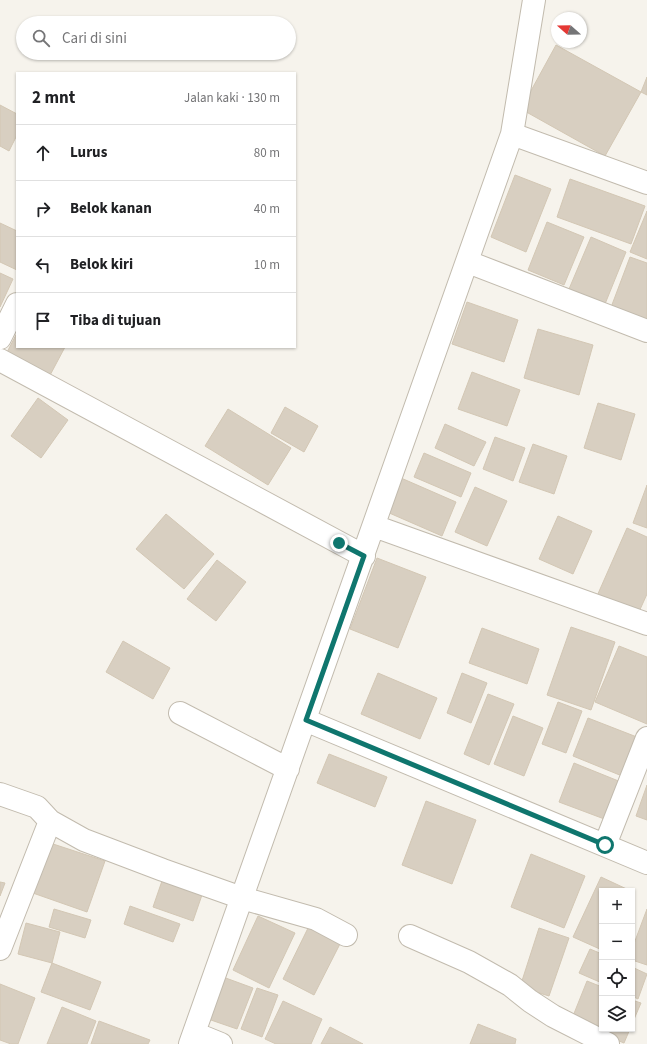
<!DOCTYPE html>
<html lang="id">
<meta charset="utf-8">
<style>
body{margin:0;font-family:"Source Sans 3",sans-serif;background:#f2f2f2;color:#202124}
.controls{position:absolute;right:12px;bottom:12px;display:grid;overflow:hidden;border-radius:0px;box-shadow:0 1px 3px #0004}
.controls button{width:36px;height:36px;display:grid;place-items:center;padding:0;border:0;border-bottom:1px solid #e0e0e0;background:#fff;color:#202124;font:20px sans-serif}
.compass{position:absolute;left:551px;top:12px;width:36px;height:36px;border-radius:50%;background:#fff;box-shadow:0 1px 3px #0004;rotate:290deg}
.stop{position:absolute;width:12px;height:12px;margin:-9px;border:3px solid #0f766e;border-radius:50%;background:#fff}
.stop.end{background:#0f766e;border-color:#fff;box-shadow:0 1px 4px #0008}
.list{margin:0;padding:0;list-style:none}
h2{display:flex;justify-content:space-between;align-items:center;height:52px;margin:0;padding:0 16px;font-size:17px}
h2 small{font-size:13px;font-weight:400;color:#757577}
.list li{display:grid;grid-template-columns:26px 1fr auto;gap:12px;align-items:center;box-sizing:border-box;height:56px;padding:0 16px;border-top:1px solid #e0e0e0}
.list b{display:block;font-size:15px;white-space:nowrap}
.list em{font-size:13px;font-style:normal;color:#757577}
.icon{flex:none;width:22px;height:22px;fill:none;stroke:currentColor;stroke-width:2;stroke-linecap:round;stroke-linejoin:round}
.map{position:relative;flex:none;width:647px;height:1044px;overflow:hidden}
.search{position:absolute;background:#fff;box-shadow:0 1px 3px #0004;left:16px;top:16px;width:280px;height:44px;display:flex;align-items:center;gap:10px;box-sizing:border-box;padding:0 14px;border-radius:22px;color:#757577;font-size:15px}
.panel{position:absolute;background:#fff;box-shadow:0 1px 3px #0004;left:16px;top:72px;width:280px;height:276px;border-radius:0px}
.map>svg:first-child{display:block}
.building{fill:#d8cfc1;stroke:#d3c7b4}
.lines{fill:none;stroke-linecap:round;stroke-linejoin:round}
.minor-casing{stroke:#c2bbae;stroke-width:24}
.minor{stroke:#fff;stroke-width:22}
.route{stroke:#0f766e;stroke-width:5}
</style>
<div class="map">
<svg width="647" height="1044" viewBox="0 0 647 1044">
<rect width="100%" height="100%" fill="#f6f3ec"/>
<path class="building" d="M 556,45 L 641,92 L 605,156 L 521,109 Z
M 647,77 L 647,95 L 641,92 Z
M 0,105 L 17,114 L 17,135 L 9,151 L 0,146 Z
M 515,175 L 551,189 L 526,252 L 491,237 Z
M 570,179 L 645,206 L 631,244 L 557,217 Z
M 647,211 L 647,259 L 630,252 Z
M 547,222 L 584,237 L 564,285 L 528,270 Z
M 0,223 L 17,231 L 17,270 L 0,262 Z
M 591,237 L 626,252 L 605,304 L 569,289 Z
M 630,257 L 647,263 L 647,325 L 610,310 Z
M 0,273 L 13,279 L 0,307 Z
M 467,302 L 518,320 L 504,362 L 452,344 Z
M 538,329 L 593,345 L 579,395 L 524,378 Z
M 17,333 L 17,347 L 65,347 L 48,379 L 5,356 Z
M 472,372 L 520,390 L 507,426 L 458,409 Z
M 38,398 L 68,420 L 41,458 L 11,436 Z
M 598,403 L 635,414 L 621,460 L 584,448 Z
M 285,407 L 318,426 L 304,452 L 271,433 Z
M 228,409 L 291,448 L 268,485 L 205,446 Z
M 445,424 L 486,442 L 474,466 L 435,448 Z
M 495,437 L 525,448 L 513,481 L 483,469 Z
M 533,444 L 567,456 L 554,494 L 519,482 Z
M 424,453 L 471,473 L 461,497 L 414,477 Z
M 401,478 L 456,502 L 442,536 L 387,512 Z
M 647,485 L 647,528 L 633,523 Z
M 475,487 L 507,501 L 487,546 L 455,532 Z
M 166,514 L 214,554 L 184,589 L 136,549 Z
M 558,516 L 592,531 L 573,574 L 539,559 Z
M 627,528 L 647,537 L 647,594 L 638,614 L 597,596 Z
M 377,558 L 426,577 L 398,648 L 350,629 Z
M 217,560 L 246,582 L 216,621 L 187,599 Z
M 571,627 L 615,642 L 591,710 L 547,695 Z
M 482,628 L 539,649 L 527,684 L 469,663 Z
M 123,641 L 170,668 L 153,699 L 106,672 Z
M 619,646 L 647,657 L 647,724 L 595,702 Z
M 378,673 L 437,698 L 420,739 L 361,714 Z
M 462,673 L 487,683 L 471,723 L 447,713 Z
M 488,694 L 514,704 L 489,765 L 464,754 Z
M 558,702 L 582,711 L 566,753 L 542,744 Z
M 513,716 L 543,728 L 524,776 L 494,764 Z
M 588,718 L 642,739 L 627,778 L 573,756 Z
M 329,754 L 387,777 L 375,807 L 317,783 Z
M 574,763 L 621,782 L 607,820 L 559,802 Z
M 647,785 L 647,820 L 636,816 Z
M 426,801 L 476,820 L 452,884 L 402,865 Z
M 47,842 L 105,861 L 87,912 L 30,892 Z
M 531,854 L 585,876 L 564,928 L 511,907 Z
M 601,877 L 631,891 L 602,891 L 602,950 L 573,937 Z
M 163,878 L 203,892 L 193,921 L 153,907 Z
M 0,882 L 5,883 L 0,896 Z
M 130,906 L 180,924 L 173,942 L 124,924 Z
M 54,909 L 91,920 L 85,938 L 49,927 Z
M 647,909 L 647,965 L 632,960 L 632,949 Z
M 258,916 L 295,933 L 269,988 L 233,970 Z
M 311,922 L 343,938 L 314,995 L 283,979 Z
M 26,923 L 60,932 L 52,963 L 18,954 Z
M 539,928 L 569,938 L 549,996 L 520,987 Z
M 590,949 L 602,954 L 602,983 L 579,973 Z
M 52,963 L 101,982 L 90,1010 L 41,992 Z
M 632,967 L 647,974 L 638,999 L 632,996 Z
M 223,977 L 253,988 L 237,1029 L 208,1019 Z
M 587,981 L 602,987 L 602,1029 L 630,1029 L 624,1043 L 571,1021 Z
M 0,984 L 35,998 L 18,1044 L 11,1044 L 0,1040 Z
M 257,988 L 278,995 L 262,1037 L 241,1029 Z
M 632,1000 L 641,1003 L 632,1024 Z
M 283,1001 L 322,1019 L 311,1044 L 276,1044 L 265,1039 Z
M 62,1007 L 96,1021 L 87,1044 L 47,1044 Z
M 99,1021 L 150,1040 L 148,1044 L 91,1044 Z
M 478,1024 L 516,1039 L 515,1044 L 470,1044 Z
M 330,1027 L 363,1044 L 321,1044 Z"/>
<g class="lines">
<defs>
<path id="minor" d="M 512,134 L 647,183
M 468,262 L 647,331
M 0,338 L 17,304
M 0,360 L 364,556
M 374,526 L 647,624
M 180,713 L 288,769
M 305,720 L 647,863
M 0,794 L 37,807 L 50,821
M 605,845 L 647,738
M 410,936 L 469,962 L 510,985 L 530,1001 L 553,1016 L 608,1044
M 0,949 L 50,821 L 84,840 L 163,870 L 242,898 L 316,919 L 346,935
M 194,1033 L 221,1044
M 190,1044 L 512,134 L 534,0"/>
</defs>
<use href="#minor" class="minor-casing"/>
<use href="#minor" class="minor"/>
</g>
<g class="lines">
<path class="route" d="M 339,543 L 364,556 L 306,720 L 605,845"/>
</g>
</svg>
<div class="controls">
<button>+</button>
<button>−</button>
<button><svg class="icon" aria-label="locate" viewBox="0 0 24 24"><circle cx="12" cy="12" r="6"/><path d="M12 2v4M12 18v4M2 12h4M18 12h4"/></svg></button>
<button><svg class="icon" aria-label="layers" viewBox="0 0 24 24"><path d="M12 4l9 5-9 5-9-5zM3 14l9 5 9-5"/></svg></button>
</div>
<svg class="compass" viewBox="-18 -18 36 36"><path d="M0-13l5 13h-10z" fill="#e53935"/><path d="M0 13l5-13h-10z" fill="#757577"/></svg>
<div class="stop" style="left:605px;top:845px"></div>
<div class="stop end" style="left:339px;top:543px"></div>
<div class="search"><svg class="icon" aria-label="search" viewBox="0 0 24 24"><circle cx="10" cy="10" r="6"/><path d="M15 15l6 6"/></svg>Cari di sini</div>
<section class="panel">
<h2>2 mnt<small>Jalan kaki · 130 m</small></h2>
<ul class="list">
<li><svg class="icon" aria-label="ahead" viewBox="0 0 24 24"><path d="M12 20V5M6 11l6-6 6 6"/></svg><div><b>Lurus</b></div><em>80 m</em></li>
<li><svg class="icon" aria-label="right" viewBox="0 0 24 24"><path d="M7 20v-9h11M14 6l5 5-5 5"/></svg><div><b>Belok kanan</b></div><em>40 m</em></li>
<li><svg class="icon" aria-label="left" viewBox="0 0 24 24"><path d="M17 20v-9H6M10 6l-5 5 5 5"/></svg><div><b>Belok kiri</b></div><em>10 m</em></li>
<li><svg class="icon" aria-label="arrive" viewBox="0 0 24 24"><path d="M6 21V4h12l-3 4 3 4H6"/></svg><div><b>Tiba di tujuan</b></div></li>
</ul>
</section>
</div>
